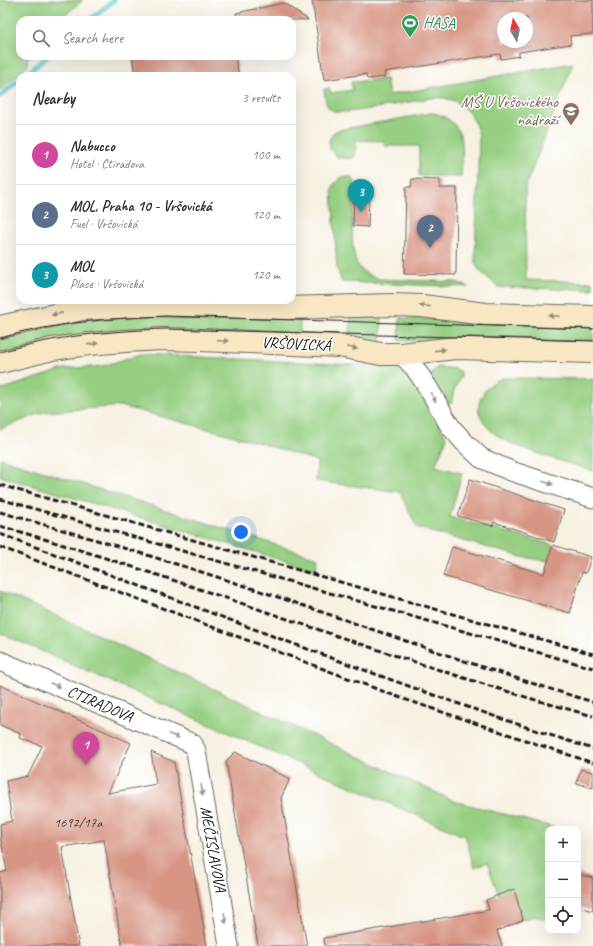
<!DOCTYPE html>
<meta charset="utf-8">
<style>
body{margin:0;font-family:Caveat,sans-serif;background:#f2f2f3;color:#2b2b33}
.controls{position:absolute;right:12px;bottom:12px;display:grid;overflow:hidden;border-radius:8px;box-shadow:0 4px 16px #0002}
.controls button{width:36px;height:36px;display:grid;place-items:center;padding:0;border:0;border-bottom:1px solid #e1e1e2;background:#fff;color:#2b2b33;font:20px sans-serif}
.compass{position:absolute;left:497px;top:12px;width:36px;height:36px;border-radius:50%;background:#fff;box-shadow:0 4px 16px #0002;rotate:351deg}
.you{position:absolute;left:241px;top:532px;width:14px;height:14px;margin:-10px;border:3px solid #fff;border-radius:50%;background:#1a73e8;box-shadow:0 0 0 6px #1a73e833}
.badge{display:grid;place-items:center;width:26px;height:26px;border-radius:50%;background:#c8321e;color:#fff;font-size:13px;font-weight:700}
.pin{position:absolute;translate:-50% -33px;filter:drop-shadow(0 1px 2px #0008)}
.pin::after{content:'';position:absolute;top:21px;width:14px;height:12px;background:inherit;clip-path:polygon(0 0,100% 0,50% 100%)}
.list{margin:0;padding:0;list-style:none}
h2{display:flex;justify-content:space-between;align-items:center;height:52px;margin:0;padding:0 16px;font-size:17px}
h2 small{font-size:13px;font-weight:400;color:#7c7c81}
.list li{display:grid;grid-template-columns:26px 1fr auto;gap:12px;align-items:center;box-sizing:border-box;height:60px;padding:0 16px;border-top:1px solid #e1e1e2}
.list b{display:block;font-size:15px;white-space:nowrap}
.list p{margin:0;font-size:13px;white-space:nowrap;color:#7c7c81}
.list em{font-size:13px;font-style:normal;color:#7c7c81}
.icon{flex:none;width:22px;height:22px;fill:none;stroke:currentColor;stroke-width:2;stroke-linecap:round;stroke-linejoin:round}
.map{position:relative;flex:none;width:593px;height:946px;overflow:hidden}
.search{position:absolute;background:#fff;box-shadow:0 4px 16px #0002;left:16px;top:16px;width:280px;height:44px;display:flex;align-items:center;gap:10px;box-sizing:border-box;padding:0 14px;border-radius:12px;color:#7c7c81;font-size:15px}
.panel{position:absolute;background:#fff;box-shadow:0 4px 16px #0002;left:16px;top:72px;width:280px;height:232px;border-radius:12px}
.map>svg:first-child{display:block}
.green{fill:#96cf82;stroke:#59764f}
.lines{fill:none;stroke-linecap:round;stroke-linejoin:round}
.stream{stroke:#55c3cb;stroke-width:5.5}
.building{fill:#d79584;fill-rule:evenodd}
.minor-casing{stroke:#696761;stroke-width:21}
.secondary-casing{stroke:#696761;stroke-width:24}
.minor{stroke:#fff;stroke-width:19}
.secondary{stroke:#f9e7c3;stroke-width:22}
.tram{stroke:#1c1c1c;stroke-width:1}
.rail{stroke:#1c1c1c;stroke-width:3;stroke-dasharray:6 3;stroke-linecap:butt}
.oneway{fill:#968c78}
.oneway2{fill:#999}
.labels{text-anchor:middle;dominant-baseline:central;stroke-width:3;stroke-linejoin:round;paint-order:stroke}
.number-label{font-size:14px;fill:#4b3a36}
.leisure-label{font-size:16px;fill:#27864d;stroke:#fff;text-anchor:start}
.education-label{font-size:16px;fill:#785e54;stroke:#fff;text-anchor:end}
.street-label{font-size:16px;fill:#1c1c1c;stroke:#fff}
</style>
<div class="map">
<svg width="593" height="946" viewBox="0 0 593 946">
<rect width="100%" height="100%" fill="#fff"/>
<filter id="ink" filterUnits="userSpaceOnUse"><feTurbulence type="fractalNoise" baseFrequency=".025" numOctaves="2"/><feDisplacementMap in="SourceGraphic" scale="8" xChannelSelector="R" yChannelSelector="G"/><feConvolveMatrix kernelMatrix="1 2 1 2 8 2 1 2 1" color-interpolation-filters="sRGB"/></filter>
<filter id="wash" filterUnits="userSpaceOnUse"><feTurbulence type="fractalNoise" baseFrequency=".012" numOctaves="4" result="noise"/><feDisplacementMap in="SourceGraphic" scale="16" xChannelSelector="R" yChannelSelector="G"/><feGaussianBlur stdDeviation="0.9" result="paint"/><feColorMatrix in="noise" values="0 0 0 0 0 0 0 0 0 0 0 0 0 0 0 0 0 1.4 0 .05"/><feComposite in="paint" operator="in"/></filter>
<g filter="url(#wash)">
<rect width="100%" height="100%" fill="#f7f1e2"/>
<path class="green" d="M 0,0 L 83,0 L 59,20 L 20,20 L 20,56 L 31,56 L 27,59 L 28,66 L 0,90 Z
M 573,63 L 525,188 L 526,280 L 593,282 L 593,290 L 498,287 L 479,270 L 475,262 L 479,137 C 476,120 466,103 448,99 C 437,96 425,99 415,101 C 391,105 362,112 339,112 C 324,110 326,101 324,89 L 329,88 L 331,93 L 352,90 L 351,82 L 386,79 L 389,95 Z
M 431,113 C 437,113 441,115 446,118 C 468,131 462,155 461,177 L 419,176 L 419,146 L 385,146 L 384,141 L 356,140 L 355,156 L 352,159 L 337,157 L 330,149 L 329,140 L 334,132 L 338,130 Z
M 342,177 L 351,177 L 355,182 C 353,200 349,248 357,264 C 362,273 370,276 380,279 L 457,282 L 469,287 L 342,282 L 337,269 L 332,189 L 335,183 Z
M 122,314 L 300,315 L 300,338 L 0,356 L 0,334 L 13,331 Z
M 351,316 L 382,317 L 381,341 L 350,339 Z
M 400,318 L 593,324 L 593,346 L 399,341 Z
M 141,354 L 394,367 L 400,369 L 412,380 L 447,438 L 435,466 L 462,473 L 450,517 L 553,545 L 548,561 L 522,557 L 417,528 L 400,492 L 316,481 L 317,461 L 257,442 L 121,406 L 44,412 L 0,429 L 0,390 L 64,369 L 103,366 Z
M 437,367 L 456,369 L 461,372 L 461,376 L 454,390 L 451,404 L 447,403 L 433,380 L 431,373 Z
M 503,378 L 593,379 L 593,471 C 562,461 529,453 501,438 C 489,431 474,415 480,401 C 484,389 491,382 503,378 Z
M 0,458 L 318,558 L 316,570 L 0,476 Z
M 0,591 L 66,620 L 454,801 L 560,829 L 548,829 L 548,920 L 534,916 L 523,920 L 513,890 L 499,895 L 487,863 L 474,868 L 466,837 L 0,633 Z"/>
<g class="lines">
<path class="stream" d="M 90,20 L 114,0
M 24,76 L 48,56
M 0,96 L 20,79"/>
</g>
<g id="blocks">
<path class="building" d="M 312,0 L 593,0 L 593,34 L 570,36 L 571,44 L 519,52 L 519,56 L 501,59 L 500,54 L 384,72 L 385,77 L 367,79 L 366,74 L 324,80 ZM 503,18 L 527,18 L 527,42 L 503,42 Z
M 284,3 L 308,20 L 237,20 L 236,13 Z
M 132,56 L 235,56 L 239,76 L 135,76 Z
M 412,179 L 440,180 L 440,188 L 457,188 L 456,275 L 404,274 L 406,187 L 411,187 Z
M 354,197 L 369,197 L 368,227 L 353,226 Z
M 470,479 L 564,510 L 554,542 L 494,522 L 493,526 L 458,516 Z
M 553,545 L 591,557 L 586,573 L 582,572 L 570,613 L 443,576 L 452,547 L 544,574 Z
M 0,685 L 131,743 L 108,793 L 156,784 L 151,752 L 174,762 L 207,946 L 122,946 L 104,840 L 62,847 L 79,946 L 0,946 L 0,873 L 7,871 L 1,841 L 0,824 L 12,821 L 6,781 L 28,776 L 42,746 L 20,738 L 21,734 L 0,725 Z
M 235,752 L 290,779 L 281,798 L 307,946 L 258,946 L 226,761 Z
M 581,769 L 593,772 L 593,788 L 576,783 Z
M 578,874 L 593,878 L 593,911 L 578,907 Z
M 514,889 L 523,920 L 497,931 L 502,946 L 325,946 L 324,938 L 489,910 L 486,900 Z"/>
</g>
</g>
<g filter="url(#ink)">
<use href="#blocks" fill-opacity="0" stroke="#696761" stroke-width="1"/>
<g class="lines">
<defs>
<path id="minor" d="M 401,354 L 414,367 L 427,386 L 450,426 L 464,442 L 481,458 L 511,471 L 593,498
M 0,661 L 193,744 L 196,751 L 229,946"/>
<path id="secondary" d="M 0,327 L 82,309 L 155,305 L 286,308 L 392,305 L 422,306 L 486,314 L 593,317
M 0,362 L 52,349 L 89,344 L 124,341 L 162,339 L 201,340 L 339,346 L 381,354 L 401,354 L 456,348 L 593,352"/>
</defs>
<use href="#minor" class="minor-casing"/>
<use href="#secondary" class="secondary-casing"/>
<use href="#minor" class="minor"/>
<use href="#secondary" class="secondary"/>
<path class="tram" d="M 0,338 C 54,323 109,318 166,316 L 593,329
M 0,352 C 56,336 108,331 166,329 L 593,341"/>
<path class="rail" d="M 0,485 L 593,654
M 0,499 L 593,668
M 0,512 C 91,538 183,565 272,595 C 379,631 485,670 593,702
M 0,526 C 171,575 336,639 506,691 C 535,700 564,708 593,716
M 0,534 C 197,606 393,685 593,749
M 0,547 L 398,697 L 593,763"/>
</g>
<defs><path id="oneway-solid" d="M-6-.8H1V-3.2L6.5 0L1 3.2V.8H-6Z"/></defs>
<g class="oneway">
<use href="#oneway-solid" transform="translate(425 306) rotate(-174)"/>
<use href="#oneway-solid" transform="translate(57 314) rotate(169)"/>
<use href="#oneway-solid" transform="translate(554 316) rotate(-179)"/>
<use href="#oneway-solid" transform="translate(223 341) rotate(2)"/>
<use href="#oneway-solid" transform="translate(93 344) rotate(-6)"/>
<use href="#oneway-solid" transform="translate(352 348) rotate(12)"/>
<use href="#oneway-solid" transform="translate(440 350) rotate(-6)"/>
</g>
<g class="oneway2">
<use href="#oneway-solid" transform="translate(433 397) rotate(60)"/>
<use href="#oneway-solid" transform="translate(548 483) rotate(18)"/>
<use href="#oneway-solid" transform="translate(55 685) rotate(23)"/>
<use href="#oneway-solid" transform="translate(174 736) rotate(23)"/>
<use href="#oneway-solid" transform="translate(202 790) rotate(80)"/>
<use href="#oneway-solid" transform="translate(225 918) rotate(80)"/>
</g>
</g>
<defs>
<symbol id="stadium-pin" viewBox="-11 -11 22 30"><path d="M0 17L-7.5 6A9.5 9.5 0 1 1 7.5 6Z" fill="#2e9e5b" stroke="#fff"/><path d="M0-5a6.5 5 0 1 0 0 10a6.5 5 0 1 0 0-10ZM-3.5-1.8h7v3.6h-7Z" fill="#fff"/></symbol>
<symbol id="school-pin" viewBox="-11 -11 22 30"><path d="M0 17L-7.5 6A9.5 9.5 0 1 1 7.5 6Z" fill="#8d6e63" stroke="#fff"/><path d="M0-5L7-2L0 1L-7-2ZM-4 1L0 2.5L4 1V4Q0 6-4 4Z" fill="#fff"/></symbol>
</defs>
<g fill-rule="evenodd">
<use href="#stadium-pin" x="400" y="13" width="20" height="27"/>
<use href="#school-pin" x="561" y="101" width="20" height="27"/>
</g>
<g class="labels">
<g class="number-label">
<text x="78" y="822">1692/17a</text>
</g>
<g class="leisure-label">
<text x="423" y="23">HASA</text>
</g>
<g class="education-label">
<text x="558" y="102">MŠ U Vršovického<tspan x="558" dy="18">nádraží</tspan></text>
</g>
<g class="street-label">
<text transform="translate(296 344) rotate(3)">VRŠOVICKÁ</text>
<text transform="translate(100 704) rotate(23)">CTIRADOVA</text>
<text transform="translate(213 849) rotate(80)">MEČISLAVOVA</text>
</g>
</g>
</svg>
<div class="controls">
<button>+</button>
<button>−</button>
<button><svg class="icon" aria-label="locate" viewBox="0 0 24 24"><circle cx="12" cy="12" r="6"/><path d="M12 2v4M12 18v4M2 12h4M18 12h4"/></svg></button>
</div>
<svg class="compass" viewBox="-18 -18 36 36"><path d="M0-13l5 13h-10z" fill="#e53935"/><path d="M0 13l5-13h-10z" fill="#7c7c81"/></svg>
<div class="you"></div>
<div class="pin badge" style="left:86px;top:765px;background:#d1479c">1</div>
<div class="pin badge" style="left:430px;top:248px;background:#5c6f8a">2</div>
<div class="pin badge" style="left:361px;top:212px;background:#0f9aa8">3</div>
<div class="search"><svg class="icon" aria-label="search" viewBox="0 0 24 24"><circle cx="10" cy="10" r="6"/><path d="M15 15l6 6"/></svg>Search here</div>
<section class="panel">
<h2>Nearby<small>3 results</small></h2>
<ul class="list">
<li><span class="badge" style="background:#d1479c">1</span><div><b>Nabucco</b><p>Hotel · Ctiradova</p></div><em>100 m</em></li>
<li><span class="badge" style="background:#5c6f8a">2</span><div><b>MOL, Praha 10 - Vršovická</b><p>Fuel · Vršovická</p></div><em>120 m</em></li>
<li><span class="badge" style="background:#0f9aa8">3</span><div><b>MOL</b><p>Place · Vršovická</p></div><em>120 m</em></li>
</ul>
</section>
</div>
